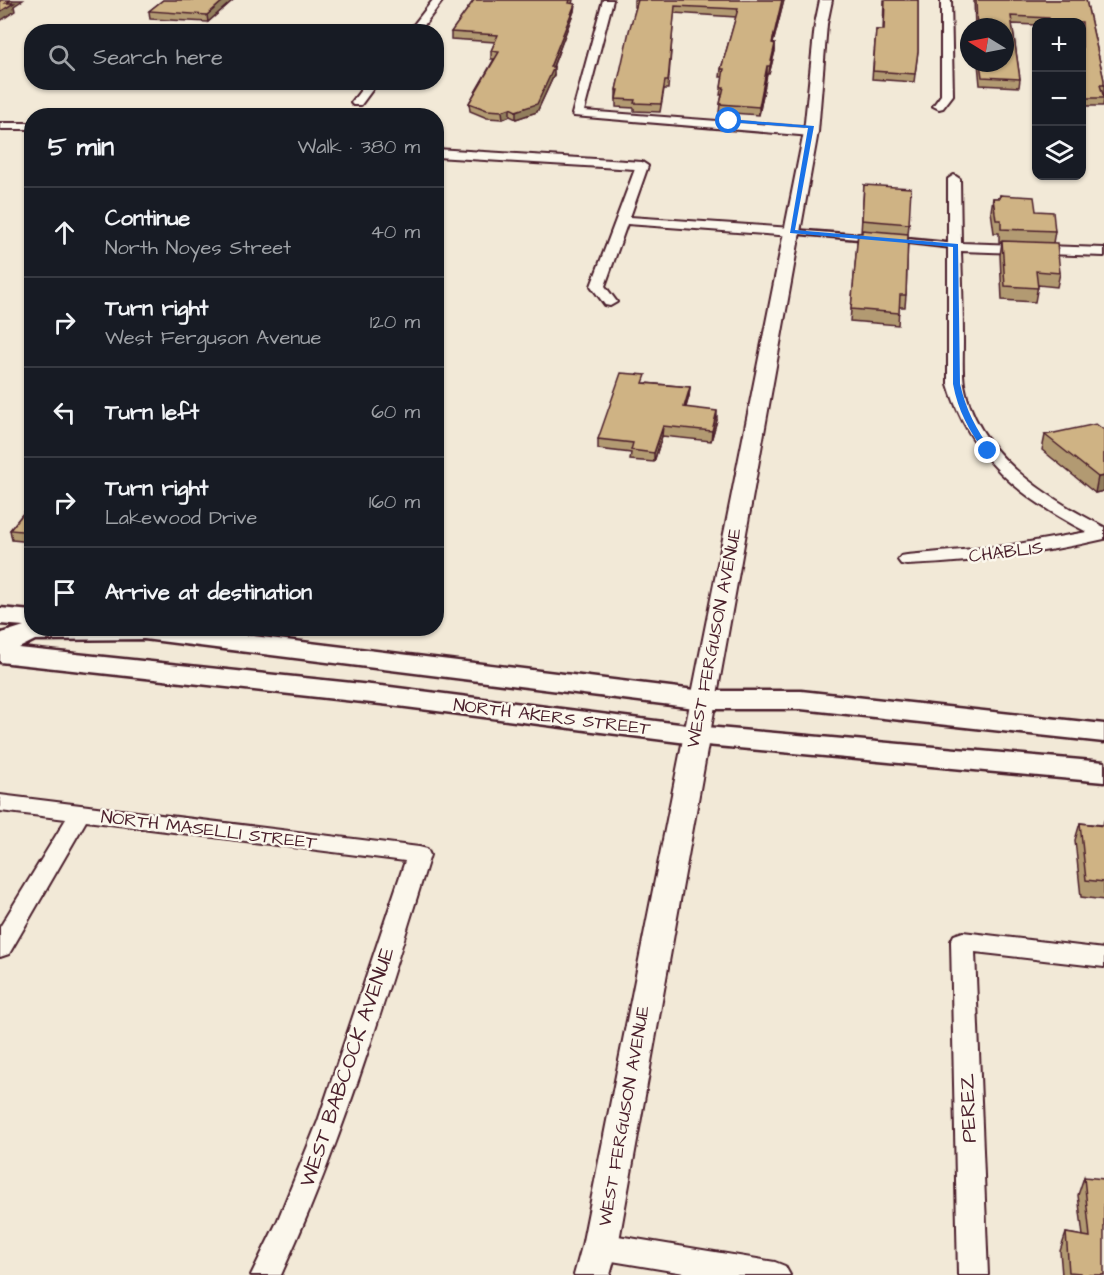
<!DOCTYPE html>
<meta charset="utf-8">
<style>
body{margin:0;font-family:"Architects Daughter",sans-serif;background:#20242c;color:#f1f3f6}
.controls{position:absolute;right:18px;top:18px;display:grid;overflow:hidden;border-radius:12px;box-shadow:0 2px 4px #0004}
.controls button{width:54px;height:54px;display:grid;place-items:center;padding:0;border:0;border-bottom:2px solid #363941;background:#171b24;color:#f1f3f6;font:30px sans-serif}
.compass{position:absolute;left:960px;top:18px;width:54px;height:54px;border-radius:50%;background:#171b24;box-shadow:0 2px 4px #0004;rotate:280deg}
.stop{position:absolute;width:18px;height:18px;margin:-14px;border:4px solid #1a73e8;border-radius:50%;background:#fff}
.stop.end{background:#1a73e8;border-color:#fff;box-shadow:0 2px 6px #0008}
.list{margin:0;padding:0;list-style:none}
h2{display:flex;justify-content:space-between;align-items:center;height:78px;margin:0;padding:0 24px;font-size:26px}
h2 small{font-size:20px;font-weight:400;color:#9ea1a6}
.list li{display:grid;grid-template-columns:39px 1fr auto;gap:18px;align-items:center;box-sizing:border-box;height:90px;padding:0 24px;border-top:2px solid #363941}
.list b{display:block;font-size:22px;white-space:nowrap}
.list p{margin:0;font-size:20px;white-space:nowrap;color:#9ea1a6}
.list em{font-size:20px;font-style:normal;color:#9ea1a6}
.icon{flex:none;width:33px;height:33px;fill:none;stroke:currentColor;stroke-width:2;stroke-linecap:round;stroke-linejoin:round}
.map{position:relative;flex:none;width:1104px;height:1275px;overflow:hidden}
.search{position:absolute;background:#171b24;box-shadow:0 2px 4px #0004;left:24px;top:24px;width:420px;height:66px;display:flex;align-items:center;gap:15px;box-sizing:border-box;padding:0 21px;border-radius:24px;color:#9ea1a6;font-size:22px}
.panel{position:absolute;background:#171b24;box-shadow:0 2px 4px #0004;left:24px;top:108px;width:420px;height:528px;border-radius:24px}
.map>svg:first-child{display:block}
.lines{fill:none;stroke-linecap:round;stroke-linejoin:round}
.service-casing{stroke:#4a1f2b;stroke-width:5}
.minor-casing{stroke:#4a1f2b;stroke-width:4}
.tertiary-casing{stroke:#4a1f2b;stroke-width:4}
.secondary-casing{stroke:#4a1f2b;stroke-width:5}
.service{fill:#fbf7ec;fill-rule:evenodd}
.minor{fill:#fbf7ec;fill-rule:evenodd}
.tertiary{fill:#fbf7ec;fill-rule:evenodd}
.secondary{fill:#fbf7ec;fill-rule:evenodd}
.wall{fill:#b29a72;stroke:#4a1f2b;stroke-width:1.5}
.shaded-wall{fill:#917d5c;stroke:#4a1f2b;stroke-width:1.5}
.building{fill:#cfb384;stroke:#4a1f2b;stroke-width:1.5}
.route{fill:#1a73e8}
.labels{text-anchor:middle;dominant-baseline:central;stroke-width:5;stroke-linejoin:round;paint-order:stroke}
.street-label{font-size:18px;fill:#4a1f2b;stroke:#fbf7ec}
.near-street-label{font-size:21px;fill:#4a1f2b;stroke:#fbf7ec}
</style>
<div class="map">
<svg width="1104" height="1275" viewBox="0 0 1104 1275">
<rect width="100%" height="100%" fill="#f2e9d7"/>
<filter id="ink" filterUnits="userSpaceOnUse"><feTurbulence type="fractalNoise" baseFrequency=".0167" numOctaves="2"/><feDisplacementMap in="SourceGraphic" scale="12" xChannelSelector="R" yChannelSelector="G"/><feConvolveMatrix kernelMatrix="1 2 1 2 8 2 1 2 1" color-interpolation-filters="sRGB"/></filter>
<g filter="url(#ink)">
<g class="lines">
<defs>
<path id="service" d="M 792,230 L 870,236 L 873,238 L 870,240 L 790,233 L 790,231 Z
M 896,238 L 956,244 L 959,246 L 956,248 L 894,241 L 893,240 Z"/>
<path id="minor" d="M 433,0 L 443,0 L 419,32 L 408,32 Z
M 603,0 L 613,0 L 584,111 L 811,128 L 817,132 L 811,136 L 574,116 L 572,114 Z
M 941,0 L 951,0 L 953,95 L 943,108 L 939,109 L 933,106 L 941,95 Z
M 367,82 L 378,82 L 361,105 L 353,105 L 351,103 Z
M 0,123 L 32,123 L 32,129 L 0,129 Z
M 436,149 L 642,162 L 648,166 L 630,217 L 792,228 L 799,232 L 792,236 L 627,224 L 605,286 L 617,302 L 610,306 L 605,305 L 591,286 L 635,169 L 436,157 Z
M 954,175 L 960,179 L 961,243 L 1104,248 L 1104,256 L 961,251 C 962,281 963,312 963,343 C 963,356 962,371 964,384 C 976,454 1047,498 1104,527 L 1104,539 C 1039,554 974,562 907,565 L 901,564 L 898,560 L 901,556 L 907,555 L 1006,546 L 1087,532 C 1021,498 970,458 948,384 L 948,179 Z
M 0,795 L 419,847 L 427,849 L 430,855 C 386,997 344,1139 281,1275 L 251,1275 L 277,1222 L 318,1121 L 405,861 L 86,821 L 9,954 L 0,957 L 0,927 L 66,819 L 0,811 Z
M 963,932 L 1104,949 L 1104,967 L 975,952 L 988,1275 L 958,1275 L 951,941 L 954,935 Z
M 600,1233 L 775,1262 L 785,1266 L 790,1275 L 696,1275 L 600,1259 L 590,1255 L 586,1246 L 590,1237 Z"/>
<path id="tertiary" d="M 820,0 L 832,0 L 827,24 L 818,132 L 618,1246 L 610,1275 L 574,1275 L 582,1246 L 804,132 L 815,24 Z"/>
<path id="secondary" d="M 0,608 L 32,611 L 32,628 L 188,628 L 703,691 L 801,691 L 1104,724 L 1104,742 L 801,709 L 703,709 L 144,639 L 35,640 L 19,648 L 390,687 L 695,726 L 1104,762 L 1104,782 L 695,744 L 390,705 L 0,662 L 0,636 L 2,633 L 24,626 L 0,624 Z"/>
</defs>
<use href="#service" class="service-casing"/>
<use href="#minor" class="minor-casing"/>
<use href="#tertiary" class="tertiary-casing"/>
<use href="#secondary" class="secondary-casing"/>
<use href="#service" class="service"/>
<use href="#minor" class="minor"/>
<use href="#tertiary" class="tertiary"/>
<use href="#secondary" class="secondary"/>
</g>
<path class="wall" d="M 163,0 L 233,0 L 208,22 L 150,19 L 149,11 Z
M 474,0 L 573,0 L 572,4 L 574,11 L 553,67 L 554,75 L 537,112 L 516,119 L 510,116 L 503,119 L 487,118 L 470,111 L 469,103 L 494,59 L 491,59 L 491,51 L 495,42 L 451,39 L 451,32 Z
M 634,0 L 784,0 L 773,43 L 775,44 L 775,51 L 769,74 L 767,74 L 759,115 L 719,112 L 720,104 L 722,95 L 720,95 L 723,77 L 720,77 L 721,69 L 736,17 L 674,13 L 668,89 L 664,89 L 660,112 L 634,111 L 634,108 L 616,107 L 616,90 L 636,7 L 634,7 Z
M 884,0 L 918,0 L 918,51 L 914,82 L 872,79 L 876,30 L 883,30 Z
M 974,0 L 1086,0 L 1104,80 L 1104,93 L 1103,93 L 1104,99 L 1103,106 L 1082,106 L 1082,22 L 1036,22 L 1036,25 L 1012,24 L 1020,79 L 1019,87 L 980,85 L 978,63 L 1005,63 L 1005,27 L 975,27 Z
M 864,185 L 909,224 L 908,234 L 906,295 L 905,307 L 899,307 L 898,325 L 850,321 L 858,233 L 861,233 Z
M 1000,195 L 1036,211 L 1055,231 L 1053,243 L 1060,273 L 1057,287 L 1038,285 L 1035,302 L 1002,300 L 1000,255 L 1002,242 L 999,242 L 999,233 L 994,233 L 991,211 L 993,198 L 999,198 Z
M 645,383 L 690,387 L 689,396 L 686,407 L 717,420 L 711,441 L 662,436 L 654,462 L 630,460 L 631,453 L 598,449 L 598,439 Z
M 1104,430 L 1104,491 L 1095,493 L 1042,450 L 1045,435 Z
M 32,502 L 32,542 L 12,540 L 10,530 Z
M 1104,820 L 1104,900 L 1081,897 L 1075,840 L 1080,823 L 1103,825 Z
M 1084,1177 L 1104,1275 L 1062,1275 L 1060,1251 L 1066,1233 L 1083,1236 L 1078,1195 Z"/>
<path class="shaded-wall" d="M 11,0 L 23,0 L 14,6 L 15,11 L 0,21 L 0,12 L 6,3 Z
M 224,0 L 233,0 L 208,22 L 207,15 Z
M 782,0 L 784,0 L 771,51 L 772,43 Z
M 575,4 L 574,11 L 550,74 L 550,67 Z
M 775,44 L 775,51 L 769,74 L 770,66 Z
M 767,66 L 767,74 L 759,115 L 759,107 Z
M 554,67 L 554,75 L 537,112 L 516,119 L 516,111 Z
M 510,108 L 510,116 L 503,119 L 502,111 Z
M 690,387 L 689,396 L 683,416 L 684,407 Z
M 717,411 L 717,420 L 711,441 L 712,431 Z
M 663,426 L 662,436 L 654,462 L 654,453 Z
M 1104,476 L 1104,491 L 1095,493 L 1098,477 Z"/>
<path class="building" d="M 0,0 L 11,0 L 6,3 L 14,3 L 0,12 Z
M 163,0 L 224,0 L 207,15 L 149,11 Z
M 474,0 L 570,0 L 569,3 L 575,4 L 550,67 L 554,67 L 537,104 L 516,111 L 510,108 L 502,111 L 487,110 L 469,103 L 499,52 L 491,51 L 498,35 L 451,32 Z
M 638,0 L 782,0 L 772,43 L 775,44 L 770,66 L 767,66 L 759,107 L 720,104 L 724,87 L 721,87 L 724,69 L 721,69 L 738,9 L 675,6 L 668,81 L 665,81 L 661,104 L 634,103 L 635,100 L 616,99 L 618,90 L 616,90 L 629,31 Z
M 885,0 L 918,0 L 918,51 L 915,74 L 873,71 L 876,30 L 884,30 Z
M 976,0 L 1086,0 L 1104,80 L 1104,85 L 1100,85 L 1104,98 L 1082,98 L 1082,22 L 1050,22 L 1049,18 L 1011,16 L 1020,79 L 982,77 L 980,63 L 1005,63 L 1005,27 L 977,27 Z
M 320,28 L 328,32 L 317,32 Z
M 864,185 L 911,188 L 909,224 L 862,220 Z
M 1000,195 L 1034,197 L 1036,211 L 1053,212 L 1055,231 L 1001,229 L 1001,220 L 996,220 L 993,198 L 1000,198 Z
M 862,230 L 908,234 L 906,295 L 900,295 L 899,313 L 851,309 L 858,233 L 862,233 Z
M 1002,241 L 1057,243 L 1060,273 L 1036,271 L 1038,288 L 1005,286 Z
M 621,373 L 646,375 L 643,383 L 690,387 L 684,407 L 717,411 L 712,431 L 663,426 L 654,453 L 631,450 L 633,443 L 598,439 Z
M 1096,424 L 1104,430 L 1104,476 L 1098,477 L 1045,435 Z
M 32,502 L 32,532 L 10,530 Z
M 1080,823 L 1104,826 L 1104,882 L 1086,880 Z
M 1084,1177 L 1104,1179 L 1104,1275 L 1081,1275 L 1080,1273 L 1069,1272 L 1066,1233 L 1090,1237 Z"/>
</g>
<path class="route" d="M 729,119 L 814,126 L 795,230 L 958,244 L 960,384 C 966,410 976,429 992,451 L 991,453 L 985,453 C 969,430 958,411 953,384 L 953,247 L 790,233 L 808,128 L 727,122 Z"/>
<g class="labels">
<g class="street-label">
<text transform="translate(1006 552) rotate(-7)">CHABLIS</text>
<text transform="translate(714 638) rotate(-79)">WEST FERGUSON AVENUE</text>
<text transform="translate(552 717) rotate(7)">NORTH AKERS STREET</text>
<text transform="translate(209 830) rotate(7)">NORTH MASELLI STREET</text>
<text transform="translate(624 1116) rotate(-80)">WEST FERGUSON AVENUE</text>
</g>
<g class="near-street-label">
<text transform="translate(347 1067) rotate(-71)">WEST BABCOCK AVENUE</text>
<text transform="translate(968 1108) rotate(-92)">PEREZ</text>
</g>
</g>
</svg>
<div class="controls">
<button>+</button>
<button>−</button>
<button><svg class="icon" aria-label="layers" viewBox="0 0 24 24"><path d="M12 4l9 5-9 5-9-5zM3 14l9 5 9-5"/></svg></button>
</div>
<svg class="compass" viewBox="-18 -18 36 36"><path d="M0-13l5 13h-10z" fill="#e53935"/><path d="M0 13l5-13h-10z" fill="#9ea1a6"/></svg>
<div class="stop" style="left:729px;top:121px"></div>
<div class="stop end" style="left:988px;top:451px"></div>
<div class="search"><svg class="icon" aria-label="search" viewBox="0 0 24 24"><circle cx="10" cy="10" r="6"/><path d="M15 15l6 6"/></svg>Search here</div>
<section class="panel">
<h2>5 min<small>Walk · 380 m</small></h2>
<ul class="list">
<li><svg class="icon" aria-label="ahead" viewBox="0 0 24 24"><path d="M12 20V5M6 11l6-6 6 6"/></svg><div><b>Continue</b><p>North Noyes Street</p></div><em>40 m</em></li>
<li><svg class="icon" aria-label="right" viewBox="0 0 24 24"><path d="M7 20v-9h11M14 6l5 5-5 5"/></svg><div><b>Turn right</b><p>West Ferguson Avenue</p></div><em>120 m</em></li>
<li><svg class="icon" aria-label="left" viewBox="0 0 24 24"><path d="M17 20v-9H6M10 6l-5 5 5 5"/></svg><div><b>Turn left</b></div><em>60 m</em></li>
<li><svg class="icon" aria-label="right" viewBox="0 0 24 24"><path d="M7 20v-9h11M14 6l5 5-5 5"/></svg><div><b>Turn right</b><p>Lakewood Drive</p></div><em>160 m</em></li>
<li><svg class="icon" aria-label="arrive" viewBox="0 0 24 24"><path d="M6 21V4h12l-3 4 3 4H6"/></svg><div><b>Arrive at destination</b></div></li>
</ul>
</section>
</div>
